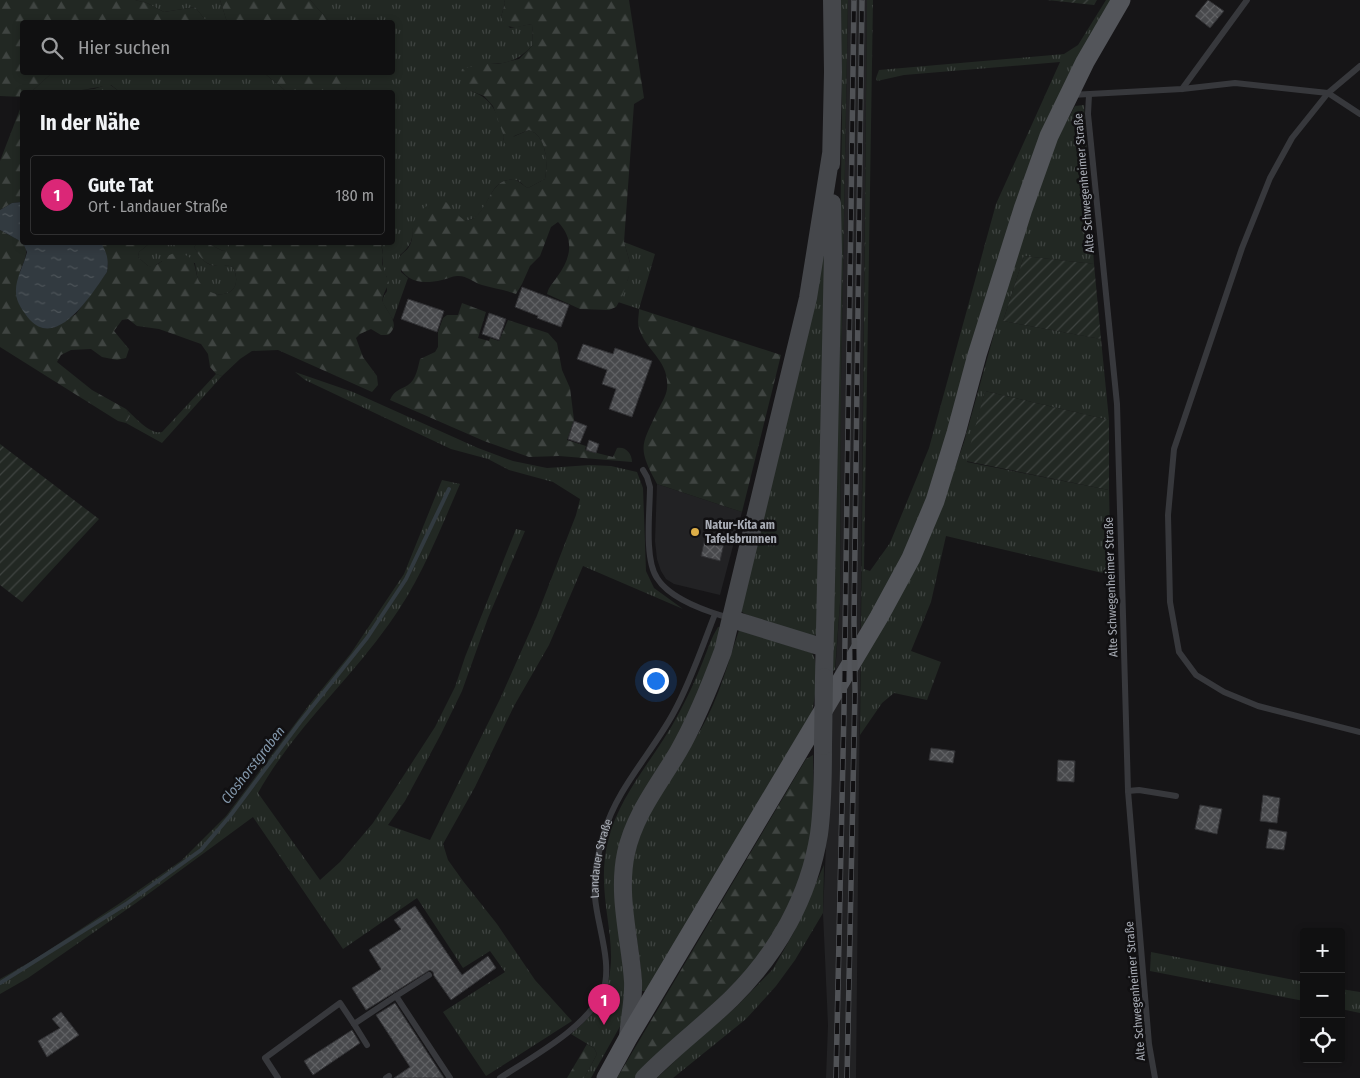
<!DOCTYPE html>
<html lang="de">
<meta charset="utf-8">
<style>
body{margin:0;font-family:"Fira Sans Condensed",sans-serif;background:#19191a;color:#f1f3f6}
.controls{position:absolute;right:15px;bottom:15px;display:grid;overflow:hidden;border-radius:5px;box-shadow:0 2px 8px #0003}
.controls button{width:45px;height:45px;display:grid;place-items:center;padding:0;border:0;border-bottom:1px solid #303031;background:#101011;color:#f1f3f6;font:25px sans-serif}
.you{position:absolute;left:655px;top:680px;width:18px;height:18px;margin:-12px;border:4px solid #fff;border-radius:50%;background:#1a73e8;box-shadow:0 0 0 8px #1a73e833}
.badge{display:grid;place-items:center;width:32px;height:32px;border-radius:50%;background:#db2777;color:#fff;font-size:16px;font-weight:700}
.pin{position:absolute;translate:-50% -41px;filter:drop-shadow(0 1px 2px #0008)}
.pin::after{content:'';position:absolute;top:26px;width:18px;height:15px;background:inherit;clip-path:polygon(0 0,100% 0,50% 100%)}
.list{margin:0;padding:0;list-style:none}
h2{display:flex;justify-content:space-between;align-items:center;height:65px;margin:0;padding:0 20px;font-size:21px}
h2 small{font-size:16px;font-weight:400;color:#9c9d9f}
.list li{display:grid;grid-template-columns:32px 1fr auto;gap:15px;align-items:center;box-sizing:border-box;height:80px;margin:0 10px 10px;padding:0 10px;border:1px solid #303031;border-radius:5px}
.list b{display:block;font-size:19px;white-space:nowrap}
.list p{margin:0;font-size:16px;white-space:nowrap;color:#9c9d9f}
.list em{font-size:16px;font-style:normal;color:#9c9d9f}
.icon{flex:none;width:28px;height:28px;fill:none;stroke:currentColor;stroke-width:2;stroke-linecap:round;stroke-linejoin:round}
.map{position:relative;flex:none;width:1360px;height:1078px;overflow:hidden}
.search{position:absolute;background:#101011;box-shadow:0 2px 8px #0003;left:20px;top:20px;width:375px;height:55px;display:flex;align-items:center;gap:12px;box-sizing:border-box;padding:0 18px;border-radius:5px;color:#9c9d9f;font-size:19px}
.panel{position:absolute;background:#101011;box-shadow:0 2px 8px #0003;left:20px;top:90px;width:375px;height:155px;border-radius:5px}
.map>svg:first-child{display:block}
.built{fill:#222224}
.grass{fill:url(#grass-tufts)}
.forest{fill:url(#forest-firs)}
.garden{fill:url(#garden-furrows)}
.water{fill:url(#water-ripples)}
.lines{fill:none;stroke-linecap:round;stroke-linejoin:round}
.stream{stroke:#323a40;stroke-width:4}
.building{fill:url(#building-cross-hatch);stroke:#303033}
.lane{stroke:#37383c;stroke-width:6}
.secondary{stroke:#45474b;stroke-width:18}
.primary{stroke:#53555a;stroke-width:19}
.rail-casing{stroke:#505256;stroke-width:5.5}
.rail{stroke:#111012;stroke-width:4;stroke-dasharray:11;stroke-linecap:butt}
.secondary-bridge{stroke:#45474b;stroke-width:18}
.poi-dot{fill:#ddae47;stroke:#111012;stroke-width:2}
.labels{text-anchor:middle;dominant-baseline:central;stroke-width:5;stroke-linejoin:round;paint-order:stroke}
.street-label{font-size:12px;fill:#a9adb6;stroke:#111012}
.poi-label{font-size:12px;font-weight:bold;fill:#a9adb6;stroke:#111012;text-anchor:start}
.water-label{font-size:14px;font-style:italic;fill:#8499ad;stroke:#111012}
</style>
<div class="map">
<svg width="1360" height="1078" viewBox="0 0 1360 1078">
<defs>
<pattern id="grass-tufts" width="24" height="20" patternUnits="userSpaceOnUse" patternTransform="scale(1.25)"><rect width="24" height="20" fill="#222823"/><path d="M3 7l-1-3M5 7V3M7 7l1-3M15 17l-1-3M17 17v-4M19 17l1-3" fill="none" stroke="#3f4441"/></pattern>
<pattern id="forest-firs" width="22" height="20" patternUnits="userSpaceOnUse" patternTransform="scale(1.25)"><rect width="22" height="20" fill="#222823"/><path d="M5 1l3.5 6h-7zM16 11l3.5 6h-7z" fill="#3f4441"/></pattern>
<pattern id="garden-furrows" width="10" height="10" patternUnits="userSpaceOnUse" patternTransform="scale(1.25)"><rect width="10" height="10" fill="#222823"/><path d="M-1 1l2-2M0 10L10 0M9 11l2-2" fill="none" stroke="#3f4441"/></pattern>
<pattern id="water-ripples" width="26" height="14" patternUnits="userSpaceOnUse" patternTransform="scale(1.25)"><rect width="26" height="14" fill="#323a40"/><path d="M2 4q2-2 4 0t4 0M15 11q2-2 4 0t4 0" fill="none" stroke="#4d5459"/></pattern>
<pattern id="building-cross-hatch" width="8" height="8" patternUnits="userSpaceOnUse" patternTransform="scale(1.25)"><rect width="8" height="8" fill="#48494c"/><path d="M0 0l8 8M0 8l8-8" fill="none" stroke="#606164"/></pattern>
</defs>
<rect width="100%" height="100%" fill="#161517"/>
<path class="built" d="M 848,0 L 867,0 L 856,1078 L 826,1078 L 828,1025 L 823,913 L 831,733 L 840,602 L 841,381 Z
M 657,484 L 742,512 L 720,595 L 674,584 L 666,579 L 661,571 L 657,559 L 655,541 Z"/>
<path class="grass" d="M 135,0 L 220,0 L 227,22 L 207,22 L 195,7 L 164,12 L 147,3 Z
M 310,0 L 504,0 L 505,3 L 501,17 L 510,28 L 532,24 L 533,45 C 515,63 507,64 481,64 L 471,91 C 495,100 497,114 504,137 L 503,141 L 529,130 C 547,136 548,163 545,179 L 528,188 C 523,186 520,180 515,180 C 490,176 490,208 474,218 C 472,219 469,220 467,221 L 461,219 L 413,227 C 413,240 410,247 400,255 L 401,272 L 408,278 L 393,320 L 383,303 L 383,298 L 387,291 L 387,277 C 381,269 383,265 383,256 C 383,252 382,247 381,243 L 392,242 L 392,92 L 344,92 L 350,81 L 351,73 L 392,72 L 392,22 L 330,22 Z
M 841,0 L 848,0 L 841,381 L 840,602 L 835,670 L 832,671 L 842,124 Z
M 867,0 L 873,0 L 864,569 L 870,571 L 890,543 L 929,448 L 996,204 L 1060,62 L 904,75 L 877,81 L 876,78 L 879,70 L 1064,54 L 1078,45 L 1106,0 L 1111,0 L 1062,91 L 937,519 L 964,442 L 1017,251 L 1057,139 L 1075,106 L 1084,105 L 1094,264 L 1024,256 L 1003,321 L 1101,339 L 1109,420 L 985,391 L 967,462 L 1109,490 L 1111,575 L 946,536 L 931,602 L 911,651 L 941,662 L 927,700 L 894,693 L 882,703 L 860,735 Z
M 53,72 L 264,73 L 287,92 L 120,92 L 111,85 L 82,90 L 79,92 L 31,92 Z
M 230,242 L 229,249 L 223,251 L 207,243 Z
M 624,242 L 655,254 L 639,309 L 618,302 L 628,279 L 630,263 Z
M 150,243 L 197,243 L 194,247 C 201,258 206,267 220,266 C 225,266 228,265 233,267 C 248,300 206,302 198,279 C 196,274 196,268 195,263 L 162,261 L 153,267 L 148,266 L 138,257 L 139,252 Z
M 822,251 L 825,252 L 818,633 L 813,637 L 745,614 L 741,611 Z
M 295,372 L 353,392 L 478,448 L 513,461 L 547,468 L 590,465 L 611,466 L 637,472 L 643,488 L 646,571 L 654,588 L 683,609 L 583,566 L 549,645 L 514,706 L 475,787 L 443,844 L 448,860 L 463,881 L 497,924 L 535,980 L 572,1021 L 486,1076 L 443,1012 L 505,972 L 490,951 L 463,968 L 417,898 L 343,949 L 253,817 L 136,903 L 28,978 L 0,994 L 0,979 L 37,958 L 120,903 L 182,860 L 226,816 L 309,705 L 351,653 L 404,574 L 442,480 L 460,484 C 439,532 420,582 389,624 C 348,682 293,730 258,793 L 320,880 L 340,862 L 373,823 L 435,727 L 455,687 L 465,657 L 516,529 L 525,531 L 488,618 L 462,691 L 441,734 L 405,801 L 388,825 L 430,840 L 500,699 L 536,618 L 576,515 L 580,499 L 553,482 L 509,470 L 488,459 L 451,449 L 305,380 Z
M 216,374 L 222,376 L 162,443 L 126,423 L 130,416 L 126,409 C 135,417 150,435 162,432 Z
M 718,627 L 722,627 L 707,683 L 622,843 L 628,987 L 623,1021 L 591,1078 L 584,1078 L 597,1054 L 594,1048 L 571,1034 C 646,973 589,917 608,841 C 620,792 657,756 679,713 C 688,696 696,679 703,661 C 708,649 711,638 718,627 Z
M 739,630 L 812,653 C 821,667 814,699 812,715 L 649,991 L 642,991 C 642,942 622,892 635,844 C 646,804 681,764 701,729 C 719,698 728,663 739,630 Z
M 824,865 L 823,913 L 795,960 L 776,986 L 746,1019 L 673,1078 L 657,1078 L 694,1043 L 736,1007 L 773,969 L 794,932 Z
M 1151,952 L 1304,982 L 1304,1001 L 1150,971 Z
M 1341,989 L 1360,992 L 1360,1013 L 1341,1009 Z"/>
<path class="forest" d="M 0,0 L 135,0 L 147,3 L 164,12 L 195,7 L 207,22 L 22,22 L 22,72 L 52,73 L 31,92 L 22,92 L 22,97 L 0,96 Z
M 220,0 L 310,0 L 330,22 L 227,22 Z
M 504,0 L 629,0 L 644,98 L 634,104 L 624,242 L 630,263 L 631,270 L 622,297 L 616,307 L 609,310 L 580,309 L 547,294 C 549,286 553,283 557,277 C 571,258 575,240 558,222 L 551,227 L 540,256 L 530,266 L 522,284 L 516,294 C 505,290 493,288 482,285 C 473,282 466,275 457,276 C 452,276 447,279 442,280 C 421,285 405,282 397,262 C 400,253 405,253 409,247 C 413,240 412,235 413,228 C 414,211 428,204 442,199 C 452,205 456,217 467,221 C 469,220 472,219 474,218 C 489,208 491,176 515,180 C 520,181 523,186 528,188 L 545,179 C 548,163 547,136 529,130 L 514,136 L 510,144 L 506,145 L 503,141 L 504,137 L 493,106 L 484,96 L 471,91 L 460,79 L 462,69 L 481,64 L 498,64 L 519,59 L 533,45 L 532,24 C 518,26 508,33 501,17 L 505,3 Z
M 264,73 L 351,73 L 351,81 L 344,92 L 287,92 Z
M 109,84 L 120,92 L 79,92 L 82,90 L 94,89 Z
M 22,104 L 22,202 L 12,203 L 0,210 L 0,161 Z
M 0,230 C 23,244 34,240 20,271 L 53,328 L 76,314 L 107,272 L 108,265 L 101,243 L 150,243 L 139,252 L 138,257 L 148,266 C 165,268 164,247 185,255 C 199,260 193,274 201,284 C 216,303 246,295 233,267 C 228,265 225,266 220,266 C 207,267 200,258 194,247 L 197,243 L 207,243 L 223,251 L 229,248 L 230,243 L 381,243 L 383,255 L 382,264 L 389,283 C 387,288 381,297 383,302 C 387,313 402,324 388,335 L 381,335 L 371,329 L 360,334 L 356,338 L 363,357 L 377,376 L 378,385 L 372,392 L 278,350 L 252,351 L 240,359 L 222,376 L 216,374 L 210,367 L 208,354 L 201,344 L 159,329 L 137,326 L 128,319 L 122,320 L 114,331 L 129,349 L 126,358 L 117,360 L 102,357 L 91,349 L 71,350 L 61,355 L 57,362 L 92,390 L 126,409 L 130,416 L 126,423 L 118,421 L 0,347 Z
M 462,303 L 486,312 L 478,338 L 489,341 L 490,338 L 499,341 L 508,320 L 548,333 L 557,343 L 562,370 L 570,388 L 574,420 L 567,440 L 586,446 L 585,450 L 613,457 L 617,448 C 625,446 632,453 632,462 L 559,456 L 529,457 L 484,441 L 390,400 C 394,390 400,390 408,385 C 416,380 418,367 420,359 L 435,352 L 438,347 L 438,332 L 443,318 L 447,315 L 458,315 Z
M 639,309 L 781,355 L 742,512 L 657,484 C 637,447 641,446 658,410 C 661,404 666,396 667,389 C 670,360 646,352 639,328 C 637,323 639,315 639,309 Z
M 813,755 L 814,820 L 809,852 L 783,924 L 743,978 L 637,1078 L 617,1078 L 806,759 Z
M 587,1044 L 594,1048 L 597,1054 L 584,1078 L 567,1078 Z"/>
<path class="garden" d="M 1047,0 L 1097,0 L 1094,5 Z
M 1024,256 L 1094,264 L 1101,339 L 1003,321 Z
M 985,391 L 1109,420 L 1109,490 L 966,461 Z
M 0,444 L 99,519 L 22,602 L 0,585 Z"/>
<path class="water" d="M 22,202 L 22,242 L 0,230 L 0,210 L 12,203 Z
M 23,243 L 101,243 C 107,252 109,261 107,272 C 93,292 58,350 30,320 C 24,313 16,302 16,293 C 15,279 24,265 27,252 Z"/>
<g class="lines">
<path class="stream" d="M 0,983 L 126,904 L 201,850 L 230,816 L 300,722 L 367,638 L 406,579 L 449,489"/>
</g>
<path class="building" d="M 1208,0 L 1224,11 L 1210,28 L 1195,16 Z
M 522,287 L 569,305 L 561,327 L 537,318 L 538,316 L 515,307 Z
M 408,299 L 444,311 L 437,332 L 401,319 Z
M 489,313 L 506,319 L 499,340 L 482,334 Z
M 583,344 L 613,354 L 615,348 L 652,361 L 632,417 L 609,409 L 616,389 L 602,384 L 607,370 L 577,359 Z
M 574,421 L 587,426 L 580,443 L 568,439 Z
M 589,440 L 599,444 L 596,453 L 586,450 Z
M 706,534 L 725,539 L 720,561 L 701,556 Z
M 931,748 L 955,751 L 953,763 L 929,760 Z
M 1058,760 L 1075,761 L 1074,782 L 1057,781 Z
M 1263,795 L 1280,798 L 1277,823 L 1260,821 Z
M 1200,805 L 1222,809 L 1217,834 L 1195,829 Z
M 1269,829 L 1287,832 L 1284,850 L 1266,848 Z
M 415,906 L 462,975 L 488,956 L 496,968 L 451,1000 L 434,976 L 433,972 L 430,970 L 366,1010 L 352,988 L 381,969 L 369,950 L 401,929 L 394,920 Z
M 395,1003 L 429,1055 L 444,1078 L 394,1078 L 410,1067 L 376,1015 Z
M 61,1012 L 79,1035 L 47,1057 L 38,1041 L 60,1028 L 52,1019 Z
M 352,1030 L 360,1043 L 313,1075 L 304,1061 Z"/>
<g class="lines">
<g class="lane">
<path d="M 1360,66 L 1328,93 L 1292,138 L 1270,178 L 1242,248 L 1174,449 L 1168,515 L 1170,602 L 1179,652 L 1196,675 L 1224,692 L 1258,706 L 1360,732"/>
<path d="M 1182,89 L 1247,0"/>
<path d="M 1071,95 L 1182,89 L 1235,83 L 1328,93 L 1360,114"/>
<path d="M 1089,95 L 1088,114 L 1117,404 L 1128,791 L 1149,1044 L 1155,1078"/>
<path d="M 643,470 L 647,477 L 650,487 C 650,510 644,559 657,578 C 670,599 708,612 730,618"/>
<path d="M 1128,791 L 1139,790 L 1176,796"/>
<path d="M 429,975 L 396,996 L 450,1078"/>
<path d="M 367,1045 L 354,1024 L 396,996"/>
<path d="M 278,1078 L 265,1058 L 340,1003 L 354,1024"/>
<path d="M 386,1078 L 389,1076"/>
<path id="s1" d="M 500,1078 C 532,1057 588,1027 603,991 C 613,964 597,925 595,897 C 593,875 598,854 604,833 C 617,788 652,753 674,712 C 691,681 702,647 715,614"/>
</g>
<path class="secondary" d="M 831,164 L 833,72 L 832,0
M 731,619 L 825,648
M 824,677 L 833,252 L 832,203
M 628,1038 C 629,1020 634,1000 633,981 C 630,939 617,895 626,853 C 634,815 659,784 678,752 C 697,719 710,686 723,651 L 808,298 L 831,154
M 644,1078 C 671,1050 703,1026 731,999 C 777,954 809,897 819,834 C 823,805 823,775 823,746"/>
<path class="primary" d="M 606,1078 L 628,1038 L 879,617 L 911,558 L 935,501 L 956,433 L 977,355 L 1023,209 L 1049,136 L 1085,62 L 1121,0"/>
<defs>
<path id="rail" d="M 836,1078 L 844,710 L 854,0
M 847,1078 L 855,691 L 854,622 L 862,0"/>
</defs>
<use href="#rail" class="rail-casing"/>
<use href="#rail" class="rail"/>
<path class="secondary-bridge" d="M 823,746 L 824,677"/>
</g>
<circle class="poi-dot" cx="695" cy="532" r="5"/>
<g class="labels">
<g class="street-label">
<text transform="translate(1084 183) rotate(-95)">Alte Schwegenheimer Straße</text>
<text transform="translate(1111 587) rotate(-92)">Alte Schwegenheimer Straße</text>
<text stroke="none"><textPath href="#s1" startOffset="271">Landauer Straße</textPath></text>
<text transform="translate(1135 991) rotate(-95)">Alte Schwegenheimer Straße</text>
</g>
<g class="poi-label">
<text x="705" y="525">Natur-Kita am<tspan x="705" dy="14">Tafelsbrunnen</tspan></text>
</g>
<g class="water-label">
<text transform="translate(253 765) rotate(-52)">Closhorstgraben</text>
</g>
</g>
</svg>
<div class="controls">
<button>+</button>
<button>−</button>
<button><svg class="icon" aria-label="locate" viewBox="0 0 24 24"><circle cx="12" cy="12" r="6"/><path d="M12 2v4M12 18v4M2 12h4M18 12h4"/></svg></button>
</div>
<div class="you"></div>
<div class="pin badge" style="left:604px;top:1025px">1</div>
<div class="search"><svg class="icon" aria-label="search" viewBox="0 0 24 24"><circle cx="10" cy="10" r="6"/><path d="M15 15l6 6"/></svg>Hier suchen</div>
<section class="panel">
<h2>In der Nähe<small></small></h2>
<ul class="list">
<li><span class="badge">1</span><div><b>Gute Tat</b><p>Ort · Landauer Straße</p></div><em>180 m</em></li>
</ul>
</section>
</div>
